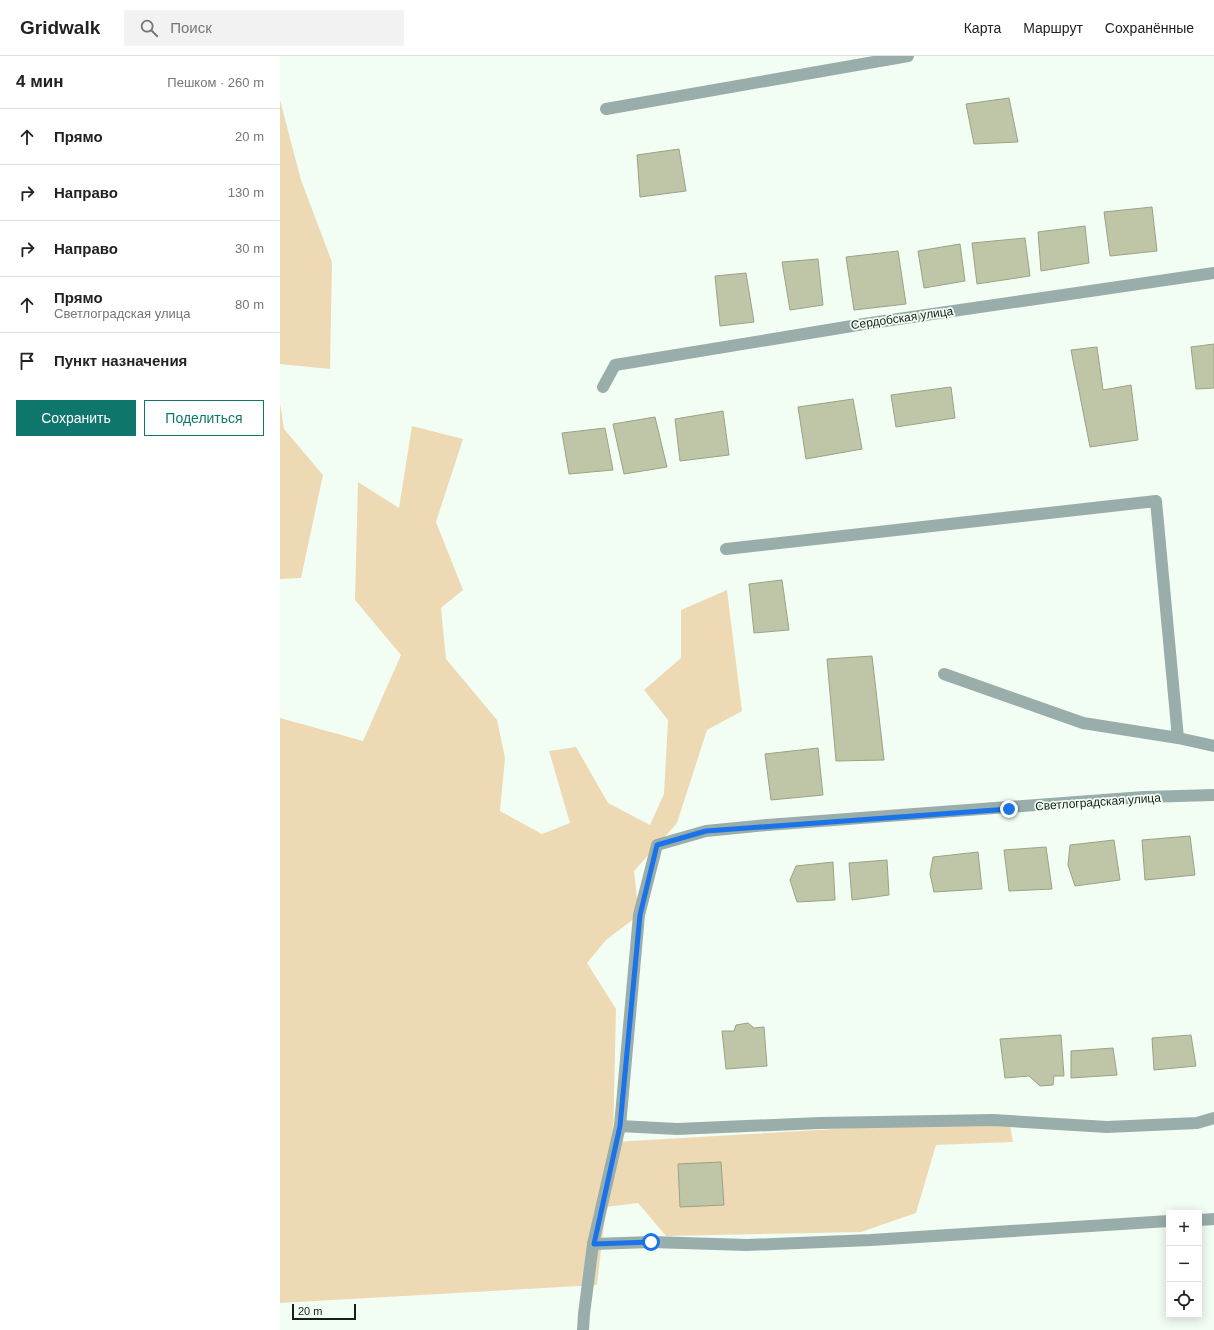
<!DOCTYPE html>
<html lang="ru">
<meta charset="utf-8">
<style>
body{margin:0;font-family:Helvetica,sans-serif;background:#f2f2f2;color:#222}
.controls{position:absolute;right:12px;bottom:12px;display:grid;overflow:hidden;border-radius:0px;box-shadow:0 2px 10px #0003}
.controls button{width:36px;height:36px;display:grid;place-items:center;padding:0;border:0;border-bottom:1px solid #e0e0e0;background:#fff;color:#222;font:20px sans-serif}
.scale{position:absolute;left:12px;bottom:10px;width:64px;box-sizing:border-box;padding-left:4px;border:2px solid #152018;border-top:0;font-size:11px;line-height:14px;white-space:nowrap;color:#152018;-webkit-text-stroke:3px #f2fef4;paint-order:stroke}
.stop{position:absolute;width:12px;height:12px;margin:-9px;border:3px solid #1a73e8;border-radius:50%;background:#fff}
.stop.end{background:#1a73e8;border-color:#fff;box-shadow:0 1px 4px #0008}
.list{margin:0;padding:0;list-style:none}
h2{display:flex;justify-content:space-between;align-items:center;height:52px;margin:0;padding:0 16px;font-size:17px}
h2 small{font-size:13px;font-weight:400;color:#767676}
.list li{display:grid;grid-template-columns:26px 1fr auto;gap:12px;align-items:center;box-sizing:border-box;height:56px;padding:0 16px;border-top:1px solid #e0e0e0}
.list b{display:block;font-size:15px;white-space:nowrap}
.list p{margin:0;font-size:13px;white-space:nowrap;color:#767676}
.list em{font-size:13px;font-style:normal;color:#767676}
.actions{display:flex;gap:8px;padding:12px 16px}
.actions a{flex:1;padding:9px 0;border:1px solid #0f766e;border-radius:0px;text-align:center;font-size:14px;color:#0f766e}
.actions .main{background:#0f766e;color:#fff}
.icon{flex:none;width:22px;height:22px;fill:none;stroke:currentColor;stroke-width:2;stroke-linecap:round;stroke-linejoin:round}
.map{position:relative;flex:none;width:934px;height:1274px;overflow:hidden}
header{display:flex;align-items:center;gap:24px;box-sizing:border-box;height:56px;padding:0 20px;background:#fff;border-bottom:1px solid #e0e0e0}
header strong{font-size:19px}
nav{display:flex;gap:22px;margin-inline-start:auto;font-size:14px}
.search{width:280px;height:36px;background:#f2f2f2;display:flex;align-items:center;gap:10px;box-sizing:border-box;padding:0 14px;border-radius:0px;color:#767676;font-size:15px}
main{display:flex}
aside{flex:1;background:#fff}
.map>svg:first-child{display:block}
.green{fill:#eddab4}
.building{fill:#bfc6a7;stroke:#9ba284}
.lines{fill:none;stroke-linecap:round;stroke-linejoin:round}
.service{stroke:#99aeab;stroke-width:12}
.minor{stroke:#99aeab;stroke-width:12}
.route{stroke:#1a73e8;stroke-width:5}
.labels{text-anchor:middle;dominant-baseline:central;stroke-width:3.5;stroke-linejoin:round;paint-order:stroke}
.street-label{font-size:12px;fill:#152018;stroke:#f2fef4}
</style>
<header>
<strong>Gridwalk</strong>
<div class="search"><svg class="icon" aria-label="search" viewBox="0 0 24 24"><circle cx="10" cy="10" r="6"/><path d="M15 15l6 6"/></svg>Поиск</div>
<nav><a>Карта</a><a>Маршрут</a><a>Сохранённые</a></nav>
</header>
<main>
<aside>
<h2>4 мин<small>Пешком · 260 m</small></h2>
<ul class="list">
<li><svg class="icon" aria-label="ahead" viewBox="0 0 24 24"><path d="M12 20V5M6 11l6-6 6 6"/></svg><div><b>Прямо</b></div><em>20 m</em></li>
<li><svg class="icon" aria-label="right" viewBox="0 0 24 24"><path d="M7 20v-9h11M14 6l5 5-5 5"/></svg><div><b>Направо</b></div><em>130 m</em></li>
<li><svg class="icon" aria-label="right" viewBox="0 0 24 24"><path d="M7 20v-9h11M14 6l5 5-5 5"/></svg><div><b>Направо</b></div><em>30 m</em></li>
<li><svg class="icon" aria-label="ahead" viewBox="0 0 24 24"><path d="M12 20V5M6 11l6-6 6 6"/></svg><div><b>Прямо</b><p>Светлоградская улица</p></div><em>80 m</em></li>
<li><svg class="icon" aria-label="arrive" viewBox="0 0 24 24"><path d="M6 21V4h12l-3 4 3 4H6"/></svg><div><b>Пункт назначения</b></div></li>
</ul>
<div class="actions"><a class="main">Сохранить</a><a>Поделиться</a></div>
</aside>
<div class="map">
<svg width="934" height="1274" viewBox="0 0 934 1274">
<rect width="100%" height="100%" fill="#f2fef4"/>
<path class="green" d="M 0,44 L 21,124 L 52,206 L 50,313 L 0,308 Z
M 0,347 L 4,373 L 43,419 L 21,522 L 0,523 Z
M 132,370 L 183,383 L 156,466 L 183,534 L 161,552 L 166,603 L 217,664 L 225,702 L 220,755 L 262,778 L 290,767 L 269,695 L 296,691 L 328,747 L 370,769 L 384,738 L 388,664 L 364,634 L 401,602 L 401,554 L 447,534 L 462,655 L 427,674 L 397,767 L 354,815 L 359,859 L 326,884 L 307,907 L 336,953 L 333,1086 L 729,1063 L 733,1086 L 656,1089 L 636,1157 L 581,1176 L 386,1180 L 358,1147 L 326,1151 L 317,1229 L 0,1247 L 0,662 L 83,685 L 121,599 L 75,544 L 78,426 L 119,452 Z"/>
<path class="building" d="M 729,42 L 738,86 L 694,88 L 686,48 Z
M 399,93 L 406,135 L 360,141 L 357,99 Z
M 872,151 L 877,195 L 830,200 L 824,156 Z
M 805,170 L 809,207 L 761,215 L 758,176 Z
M 745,182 L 750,220 L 697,228 L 692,187 Z
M 680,188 L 685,225 L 644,232 L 638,195 Z
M 618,195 L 626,248 L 574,254 L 566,201 Z
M 538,203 L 543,249 L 510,254 L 502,206 Z
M 466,217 L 474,266 L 440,270 L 435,220 Z
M 934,288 L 934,332 L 916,333 L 911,291 Z
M 817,291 L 823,334 L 851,329 L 858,384 L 810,391 L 791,294 Z
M 671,331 L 675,362 L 616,371 L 611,339 Z
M 573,343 L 582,393 L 526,403 L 518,351 Z
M 443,355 L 449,399 L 400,405 L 395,363 Z
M 375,361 L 387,411 L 344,418 L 333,368 Z
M 325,372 L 333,414 L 289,418 L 282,377 Z
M 502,524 L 509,574 L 474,577 L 469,528 Z
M 592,600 L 604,704 L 556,705 L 547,603 Z
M 538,692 L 543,739 L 491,744 L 485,698 Z
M 910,780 L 915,819 L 865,824 L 862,784 Z
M 834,784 L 840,824 L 795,830 L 788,809 L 790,789 Z
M 766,791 L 772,833 L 729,835 L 724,794 Z
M 698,796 L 702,833 L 654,836 L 650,818 L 653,801 Z
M 607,804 L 609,839 L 572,844 L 569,807 Z
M 553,806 L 555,844 L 517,846 L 510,824 L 516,810 Z
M 468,967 L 474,972 L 484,971 L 487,1010 L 446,1013 L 442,975 L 454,975 L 456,969 Z
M 781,979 L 784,1020 L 774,1020 L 773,1029 L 760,1030 L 749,1020 L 725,1022 L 720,983 Z
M 911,979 L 916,1010 L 874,1014 L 872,982 Z
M 833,992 L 837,1019 L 791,1022 L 791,995 Z
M 441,1106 L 444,1149 L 400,1151 L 398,1108 Z"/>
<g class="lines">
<path class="service" d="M 446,493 L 876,445 L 898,682 L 934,690
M 664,618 L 803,667 L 898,682
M 303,1274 L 304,1258 L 313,1188 L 340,1070 L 359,859 L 377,789 L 426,775 L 487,769"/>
<path class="minor" d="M 326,53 L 628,0
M 323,331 L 335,309 L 584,268 L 934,217
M 487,769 L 864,741 L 934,739
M 340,1070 L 397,1073 L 540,1067 L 713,1064 L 827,1071 L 917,1067 L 934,1062
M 919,1164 L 934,1163
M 313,1188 L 371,1186 L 467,1189 L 591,1184 L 889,1165"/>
</g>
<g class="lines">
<path class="route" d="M 371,1186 L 314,1188 L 340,1070 L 360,859 L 377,789 L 426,775 L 729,753"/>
</g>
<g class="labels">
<g class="street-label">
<text transform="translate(622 262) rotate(-8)">Сердобская улица</text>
<text transform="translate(818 746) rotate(-4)">Светлоградская улица</text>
</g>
</g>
</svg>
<div class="controls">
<button>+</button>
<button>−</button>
<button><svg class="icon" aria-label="locate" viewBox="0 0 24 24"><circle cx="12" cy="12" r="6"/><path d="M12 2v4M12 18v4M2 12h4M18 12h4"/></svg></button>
</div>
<div class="scale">20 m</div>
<div class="stop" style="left:371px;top:1186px"></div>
<div class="stop end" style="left:729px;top:753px"></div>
</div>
</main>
